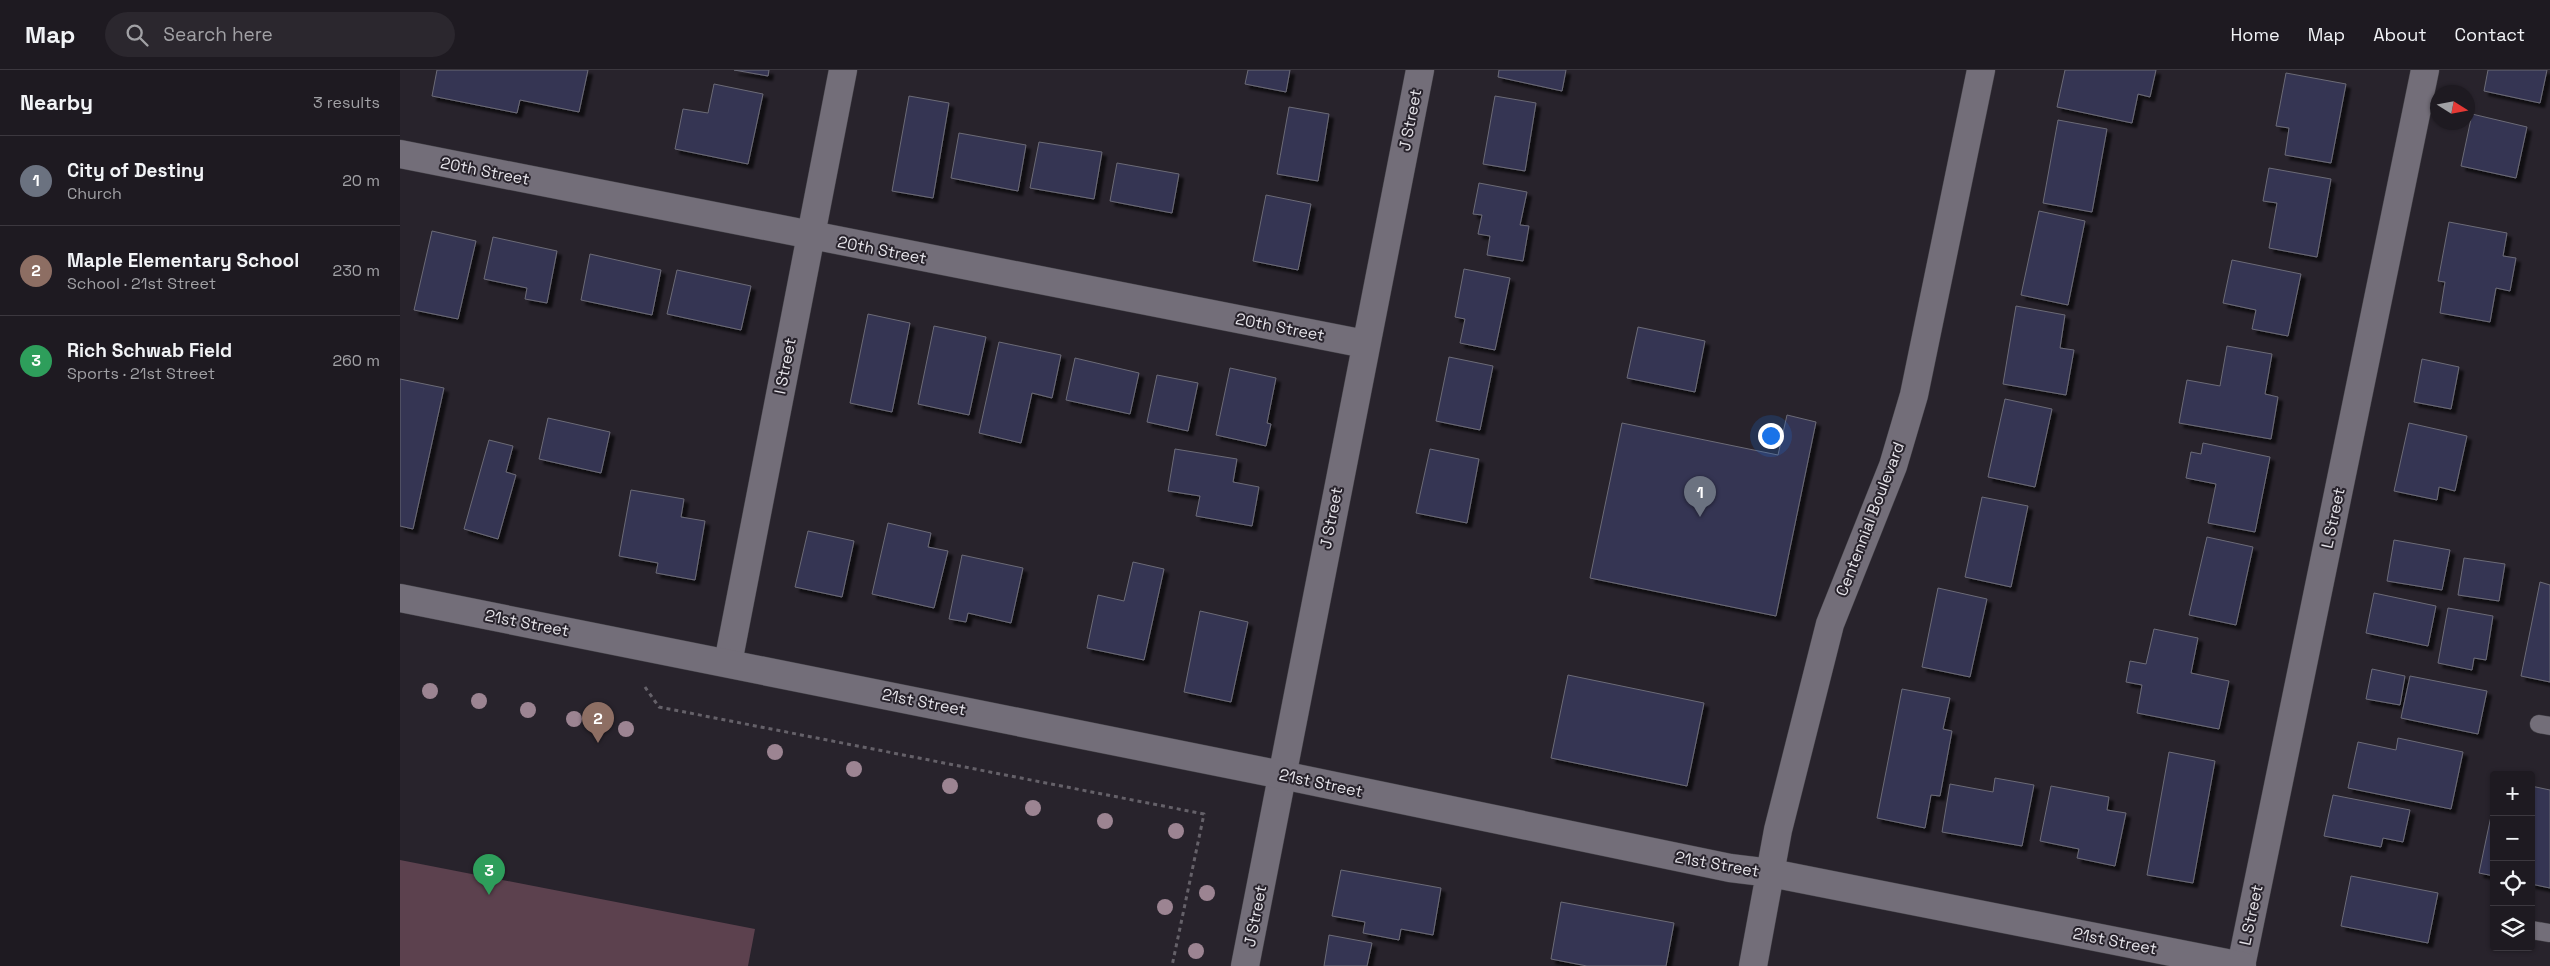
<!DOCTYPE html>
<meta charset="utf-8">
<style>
body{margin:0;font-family:"Space Grotesk",sans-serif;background:#2b272e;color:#f1f3f6}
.controls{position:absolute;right:15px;bottom:15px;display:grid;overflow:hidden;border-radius:5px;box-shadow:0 1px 4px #0004}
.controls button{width:45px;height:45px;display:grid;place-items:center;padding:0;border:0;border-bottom:1px solid #3c383f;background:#1e1a21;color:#f1f3f6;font:25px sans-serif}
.compass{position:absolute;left:2030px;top:15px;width:45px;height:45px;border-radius:50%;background:#1e1a21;box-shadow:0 1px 4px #0004;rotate:101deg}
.you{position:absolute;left:1370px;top:365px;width:18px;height:18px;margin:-12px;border:4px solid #fff;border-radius:50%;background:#1a73e8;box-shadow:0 0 0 8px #1a73e833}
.badge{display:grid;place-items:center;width:32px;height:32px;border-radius:50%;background:#d93025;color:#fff;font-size:16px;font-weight:700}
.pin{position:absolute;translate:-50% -41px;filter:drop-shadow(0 1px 2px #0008)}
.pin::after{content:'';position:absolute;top:26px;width:18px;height:15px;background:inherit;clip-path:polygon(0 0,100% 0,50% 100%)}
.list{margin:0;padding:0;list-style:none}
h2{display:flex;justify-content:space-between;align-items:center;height:65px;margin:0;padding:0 20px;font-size:21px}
h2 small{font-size:16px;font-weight:400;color:#a1a1a5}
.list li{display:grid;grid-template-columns:32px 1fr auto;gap:15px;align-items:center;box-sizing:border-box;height:90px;padding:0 20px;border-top:1px solid #3c383f}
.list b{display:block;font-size:19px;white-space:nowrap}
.list p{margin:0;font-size:16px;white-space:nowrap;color:#a1a1a5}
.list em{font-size:16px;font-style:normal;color:#a1a1a5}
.icon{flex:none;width:28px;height:28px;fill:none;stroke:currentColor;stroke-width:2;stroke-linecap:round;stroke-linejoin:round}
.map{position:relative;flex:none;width:2150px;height:896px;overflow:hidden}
header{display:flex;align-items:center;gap:30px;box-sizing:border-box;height:70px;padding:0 25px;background:#1e1a21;border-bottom:1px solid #3c383f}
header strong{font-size:24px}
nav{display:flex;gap:28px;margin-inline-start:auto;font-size:18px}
.search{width:350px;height:45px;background:#2b272e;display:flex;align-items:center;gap:12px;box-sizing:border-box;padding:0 18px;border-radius:28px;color:#a1a1a5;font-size:19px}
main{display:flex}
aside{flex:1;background:#1e1a21}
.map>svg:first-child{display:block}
.green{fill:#5c414e}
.building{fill:#363452;stroke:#6b6b77;filter:url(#shadow)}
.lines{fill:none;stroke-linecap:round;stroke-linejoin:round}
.lane-casing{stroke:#434147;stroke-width:19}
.street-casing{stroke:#434147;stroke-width:29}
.secondary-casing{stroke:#434147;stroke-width:29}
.path{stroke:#656169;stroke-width:3;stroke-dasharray:4 4;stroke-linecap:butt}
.lane{stroke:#736e79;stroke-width:18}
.street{stroke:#736e79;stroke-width:28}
.secondary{stroke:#736e79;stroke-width:28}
.tree{fill:#9c8492}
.labels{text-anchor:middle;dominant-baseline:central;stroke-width:4;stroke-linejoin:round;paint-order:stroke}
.street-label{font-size:16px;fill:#e6e4ea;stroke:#28232c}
</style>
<header>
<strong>Map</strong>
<div class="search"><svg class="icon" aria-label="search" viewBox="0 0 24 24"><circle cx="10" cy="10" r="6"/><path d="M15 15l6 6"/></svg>Search here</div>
<nav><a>Home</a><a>Map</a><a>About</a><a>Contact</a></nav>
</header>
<main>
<aside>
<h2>Nearby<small>3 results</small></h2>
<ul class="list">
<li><span class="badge" style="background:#6b7280">1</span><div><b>City of Destiny</b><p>Church</p></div><em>20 m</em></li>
<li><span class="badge" style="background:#8d6e63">2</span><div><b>Maple Elementary School</b><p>School · 21st Street</p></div><em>230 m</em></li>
<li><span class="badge" style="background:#2e9e5b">3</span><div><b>Rich Schwab Field</b><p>Sports · 21st Street</p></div><em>260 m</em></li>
</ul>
</aside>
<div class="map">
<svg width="2150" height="896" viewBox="0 0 2150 896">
<defs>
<filter id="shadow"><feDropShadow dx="4.5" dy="4.5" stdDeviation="1" flood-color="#0009"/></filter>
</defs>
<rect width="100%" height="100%" fill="#28232c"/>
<path class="green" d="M 0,790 L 355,859 L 348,896 L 0,896 Z"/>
<path class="building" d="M 37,0 L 188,0 L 179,42 L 120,30 L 117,43 L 32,26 Z
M 334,0 L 369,0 L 368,6 Z
M 848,0 L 890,0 L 886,22 L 845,14 Z
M 1099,0 L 1166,0 L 1162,21 L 1098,7 Z
M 1665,0 L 1756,0 L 1750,27 L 1738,24 L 1732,53 L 1657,37 Z
M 2088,0 L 2147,0 L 2140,33 L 2084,21 Z
M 1886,3 L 1946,14 L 1931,93 L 1885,85 L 1889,58 L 1876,56 Z
M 314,14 L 363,24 L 348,94 L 275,79 L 283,39 L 308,43 Z
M 509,26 L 549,33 L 533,128 L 492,121 Z
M 1095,26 L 1136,33 L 1125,101 L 1083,94 Z
M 889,37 L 929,44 L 918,111 L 877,104 Z
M 2072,44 L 2127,57 L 2116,108 L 2061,96 Z
M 1658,50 L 1707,59 L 1692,142 L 1643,133 Z
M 559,63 L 626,75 L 618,121 L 551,108 Z
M 639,72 L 702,82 L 694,129 L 630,118 Z
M 717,93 L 779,104 L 772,143 L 710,131 Z
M 1869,98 L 1931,109 L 1917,187 L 1869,178 L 1877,133 L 1863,131 Z
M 1079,113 L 1127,122 L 1120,155 L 1129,156 L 1123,191 L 1087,185 L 1090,166 L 1078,164 L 1082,145 L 1073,144 Z
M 866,125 L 911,134 L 898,200 L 853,191 Z
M 1639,141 L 1685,151 L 1668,235 L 1621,225 Z
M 2049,152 L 2107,163 L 2103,186 L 2116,188 L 2110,221 L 2096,218 L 2090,252 L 2040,243 L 2045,212 L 2038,211 Z
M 32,161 L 76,171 L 58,249 L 14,240 Z
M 93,167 L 157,181 L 147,233 L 125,229 L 127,218 L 84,209 Z
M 190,184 L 261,200 L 252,245 L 181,230 Z
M 1832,190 L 1901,204 L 1888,266 L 1852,259 L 1856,240 L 1823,233 Z
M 1064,199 L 1110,208 L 1095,280 L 1060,273 L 1065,249 L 1055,247 Z
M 277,200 L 351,216 L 341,260 L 267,244 Z
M 1616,236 L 1665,245 L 1660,278 L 1674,280 L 1666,325 L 1603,314 Z
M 468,244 L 510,253 L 492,342 L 450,333 Z
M 534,256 L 586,267 L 569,345 L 518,334 Z
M 1238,257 L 1305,271 L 1295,322 L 1227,308 Z
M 599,272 L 661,285 L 652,328 L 632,323 L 621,373 L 579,363 Z
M 1827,276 L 1872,284 L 1865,324 L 1878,327 L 1871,369 L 1779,353 L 1787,310 L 1820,316 Z
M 1049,287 L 1093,296 L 1080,360 L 1036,351 Z
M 675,288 L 739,303 L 730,344 L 666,330 Z
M 2022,289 L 2059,297 L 2051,339 L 2014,332 Z
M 830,298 L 876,308 L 867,353 L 871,354 L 866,376 L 816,365 Z
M 757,305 L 798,313 L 788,361 L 747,352 Z
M 0,309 L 44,318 L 13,459 L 0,456 Z
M 1605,329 L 1652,339 L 1635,417 L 1588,407 Z
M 1387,345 L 1416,352 L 1376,546 L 1190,508 L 1222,353 L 1378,385 Z
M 148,348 L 210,362 L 201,403 L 139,389 Z
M 2009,353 L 2067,366 L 2055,421 L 2039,417 L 2037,430 L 1994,421 Z
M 89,370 L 113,376 L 106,402 L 116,405 L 98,469 L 64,459 Z
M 1803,373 L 1870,387 L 1855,462 L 1808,453 L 1816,414 L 1786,408 L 1791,382 L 1801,384 Z
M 775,379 L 837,389 L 833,412 L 859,417 L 852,456 L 796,446 L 800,426 L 768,421 Z
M 1030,379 L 1079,389 L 1067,453 L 1016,443 Z
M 231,420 L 284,429 L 281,447 L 305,451 L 295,510 L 256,503 L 258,493 L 219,486 Z
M 1582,427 L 1628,436 L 1611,517 L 1565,507 Z
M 488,453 L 531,463 L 528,477 L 548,481 L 534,538 L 472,524 Z
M 408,461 L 454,471 L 442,527 L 395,517 Z
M 1807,467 L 1853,477 L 1836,555 L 1789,545 Z
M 1994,470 L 2050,480 L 2042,520 L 1987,511 Z
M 562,485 L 623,498 L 611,553 L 568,543 L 566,552 L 549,549 Z
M 2064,488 L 2105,494 L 2099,531 L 2058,525 Z
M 733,492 L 764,499 L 744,590 L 687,578 L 698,525 L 724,531 Z
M 2140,512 L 2150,515 L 2150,612 L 2121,606 Z
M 1538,518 L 1587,529 L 1570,607 L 1522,597 Z
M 1974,523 L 2036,536 L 2028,576 L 1966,563 Z
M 2048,538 L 2093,546 L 2086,590 L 2074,588 L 2072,600 L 2038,593 Z
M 800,541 L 848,552 L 831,632 L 784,622 Z
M 1754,559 L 1798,568 L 1791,603 L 1829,611 L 1819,659 L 1737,643 L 1742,615 L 1726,612 L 1730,591 L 1746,594 Z
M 1972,599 L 2005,606 L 2000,635 L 1966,629 Z
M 1168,605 L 1304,633 L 1287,716 L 1151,688 Z
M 2010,606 L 2087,621 L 2078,664 L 2001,648 Z
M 1502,619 L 1550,628 L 1543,659 L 1552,661 L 1540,726 L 1531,725 L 1525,758 L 1477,748 Z
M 1998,668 L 2063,682 L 2051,739 L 1948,718 L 1958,672 L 1996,680 Z
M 1769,682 L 1815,691 L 1793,813 L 1747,805 Z
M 1595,708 L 1634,715 L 1622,776 L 1542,762 L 1550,714 L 1593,722 Z
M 1651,716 L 1709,727 L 1707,740 L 1726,743 L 1715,796 L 1677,788 L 1679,779 L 1640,771 Z
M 2131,716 L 2150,720 L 2150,818 L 2131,814 Z
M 1933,725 L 2010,740 L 2003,772 L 1983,768 L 1981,777 L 1924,766 Z
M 2094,732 L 2094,806 L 2079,803 Z
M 941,800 L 1041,818 L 1033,865 L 1001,859 L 999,870 L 963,863 L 965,852 L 932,846 Z
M 1951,806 L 2038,823 L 2028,873 L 1941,856 Z
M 1161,832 L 1274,853 L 1266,896 L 1187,896 L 1151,889 Z
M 929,865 L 972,873 L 967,896 L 924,896 Z"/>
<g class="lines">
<defs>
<path id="lane" d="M 2139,654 L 2150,656
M 2131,860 L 2150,863"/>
<path id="street" d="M 0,84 L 965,274
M 328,593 L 443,0
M 845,896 L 1020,0
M 1841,896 L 2025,0"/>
<path id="secondary" d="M 0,528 L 882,705 L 1330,798 L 1371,803 L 1842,896
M 1353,896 L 1378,760 L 1430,554 L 1493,396 L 1514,325 L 1581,0"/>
</defs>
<use href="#lane" class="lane-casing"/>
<use href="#street" class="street-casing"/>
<use href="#secondary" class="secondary-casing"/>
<path class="path" d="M 245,617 L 259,637 L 804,744 L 772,896"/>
<use href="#lane" class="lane"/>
<use href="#street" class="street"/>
<use href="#secondary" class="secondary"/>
</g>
<g class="tree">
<circle cx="30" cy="621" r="8"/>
<circle cx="79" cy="631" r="8"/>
<circle cx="128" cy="640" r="8"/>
<circle cx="174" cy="649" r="8"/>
<circle cx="226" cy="659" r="8"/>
<circle cx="375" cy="682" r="8"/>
<circle cx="454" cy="699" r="8"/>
<circle cx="550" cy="716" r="8"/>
<circle cx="633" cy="738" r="8"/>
<circle cx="705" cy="751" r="8"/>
<circle cx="776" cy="761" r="8"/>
<circle cx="807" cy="823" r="8"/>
<circle cx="765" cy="837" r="8"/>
<circle cx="796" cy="881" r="8"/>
</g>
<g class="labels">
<g class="street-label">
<text transform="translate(1010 50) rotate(-79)">J Street</text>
<text transform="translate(85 101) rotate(11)">20th Street</text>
<text transform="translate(482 180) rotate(11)">20th Street</text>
<text transform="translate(880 257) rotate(11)">20th Street</text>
<text transform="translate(385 296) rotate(-79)">I Street</text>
<text transform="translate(931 448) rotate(-79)">J Street</text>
<text transform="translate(1933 448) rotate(-78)">L Street</text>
<text transform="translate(1470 449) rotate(-69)">Centennial Boulevard</text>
<text transform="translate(127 553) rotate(11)">21st Street</text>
<text transform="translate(524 632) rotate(11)">21st Street</text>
<text transform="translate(921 713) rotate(12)">21st Street</text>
<text transform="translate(1317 794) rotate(10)">21st Street</text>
<text transform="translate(1851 845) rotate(-78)">L Street</text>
<text transform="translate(855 846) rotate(-79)">J Street</text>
<text transform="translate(1715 871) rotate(11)">21st Street</text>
</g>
</g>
</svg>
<div class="controls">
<button>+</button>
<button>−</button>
<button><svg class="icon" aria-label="locate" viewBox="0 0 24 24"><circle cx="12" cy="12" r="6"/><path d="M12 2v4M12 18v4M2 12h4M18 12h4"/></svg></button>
<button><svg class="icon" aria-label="layers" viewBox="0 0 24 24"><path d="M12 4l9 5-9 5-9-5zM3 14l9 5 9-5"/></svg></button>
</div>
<svg class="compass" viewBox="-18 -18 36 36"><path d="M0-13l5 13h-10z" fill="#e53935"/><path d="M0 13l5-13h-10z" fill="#a1a1a5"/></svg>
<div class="you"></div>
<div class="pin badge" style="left:1300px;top:447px;background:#6b7280">1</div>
<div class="pin badge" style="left:198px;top:673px;background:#8d6e63">2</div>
<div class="pin badge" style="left:89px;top:825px;background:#2e9e5b">3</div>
</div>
</main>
